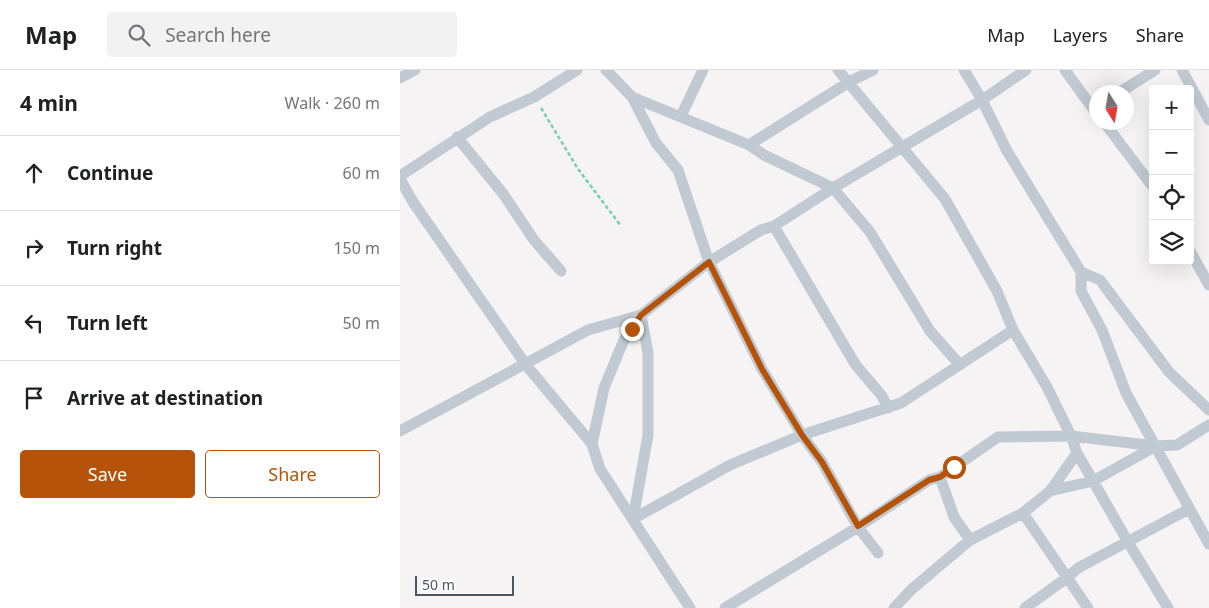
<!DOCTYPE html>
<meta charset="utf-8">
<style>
body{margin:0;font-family:"Noto Sans",sans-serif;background:#f2f2f2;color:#202124}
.controls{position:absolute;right:15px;top:15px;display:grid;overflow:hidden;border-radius:5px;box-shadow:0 5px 20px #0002}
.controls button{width:45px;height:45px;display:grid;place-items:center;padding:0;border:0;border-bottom:1px solid #e0e0e0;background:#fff;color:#202124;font:25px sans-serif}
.compass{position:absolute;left:689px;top:15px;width:45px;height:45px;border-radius:50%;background:#fff;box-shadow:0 5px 20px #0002;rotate:169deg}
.scale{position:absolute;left:15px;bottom:12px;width:99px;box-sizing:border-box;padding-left:5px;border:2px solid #4a5661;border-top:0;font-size:14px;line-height:18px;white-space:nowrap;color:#4a5661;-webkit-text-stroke:4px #fff;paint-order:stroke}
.stop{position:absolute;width:15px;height:15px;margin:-11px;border:4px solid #b45309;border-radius:50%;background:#fff}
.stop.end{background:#b45309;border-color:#fff;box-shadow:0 1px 5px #0008}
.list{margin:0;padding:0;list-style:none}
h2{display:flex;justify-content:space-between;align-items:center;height:65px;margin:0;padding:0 20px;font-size:21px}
h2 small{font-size:16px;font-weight:400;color:#757577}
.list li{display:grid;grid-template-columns:32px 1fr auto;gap:15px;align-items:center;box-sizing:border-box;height:75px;padding:0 20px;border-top:1px solid #e0e0e0}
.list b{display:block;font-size:19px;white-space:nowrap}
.list em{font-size:16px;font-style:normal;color:#757577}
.actions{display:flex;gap:10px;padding:15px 20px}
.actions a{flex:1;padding:11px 0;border:1px solid #b45309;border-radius:5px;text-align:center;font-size:18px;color:#b45309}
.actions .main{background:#b45309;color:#fff}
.icon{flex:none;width:28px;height:28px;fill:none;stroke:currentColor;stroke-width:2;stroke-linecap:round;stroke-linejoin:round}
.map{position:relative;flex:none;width:809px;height:538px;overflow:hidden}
header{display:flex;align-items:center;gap:30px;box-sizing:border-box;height:70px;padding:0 25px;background:#fff;border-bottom:1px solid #e0e0e0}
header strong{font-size:24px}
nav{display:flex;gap:28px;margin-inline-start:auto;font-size:18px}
.search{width:350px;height:45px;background:#f2f2f2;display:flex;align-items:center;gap:12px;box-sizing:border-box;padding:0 18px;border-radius:5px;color:#757577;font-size:19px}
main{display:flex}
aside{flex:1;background:#fff}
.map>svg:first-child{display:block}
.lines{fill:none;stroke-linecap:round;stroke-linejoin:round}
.path{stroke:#7ad0a6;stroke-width:2.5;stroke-dasharray:4 2.5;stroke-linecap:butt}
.street{stroke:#c1cad2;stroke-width:11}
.route{stroke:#b45309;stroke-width:6}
</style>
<header>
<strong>Map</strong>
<div class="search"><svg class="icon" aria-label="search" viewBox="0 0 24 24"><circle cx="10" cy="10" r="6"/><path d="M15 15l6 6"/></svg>Search here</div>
<nav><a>Map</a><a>Layers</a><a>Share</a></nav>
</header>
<main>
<aside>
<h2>4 min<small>Walk · 260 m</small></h2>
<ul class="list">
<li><svg class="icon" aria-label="ahead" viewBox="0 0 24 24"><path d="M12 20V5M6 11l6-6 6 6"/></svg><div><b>Continue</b></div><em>60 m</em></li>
<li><svg class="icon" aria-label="right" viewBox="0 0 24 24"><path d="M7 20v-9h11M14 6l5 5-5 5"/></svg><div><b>Turn right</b></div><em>150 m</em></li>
<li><svg class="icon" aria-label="left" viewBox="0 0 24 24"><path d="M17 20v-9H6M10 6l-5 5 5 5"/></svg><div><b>Turn left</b></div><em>50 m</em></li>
<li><svg class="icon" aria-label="arrive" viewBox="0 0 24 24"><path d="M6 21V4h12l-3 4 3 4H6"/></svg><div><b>Arrive at destination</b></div></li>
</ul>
<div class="actions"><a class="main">Save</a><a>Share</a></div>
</aside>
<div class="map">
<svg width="809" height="538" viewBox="0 0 809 538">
<rect width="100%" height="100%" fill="#f5f3f3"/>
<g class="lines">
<path class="path" d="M 141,38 L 178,99 L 221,156"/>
<path class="street" d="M 206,0 L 232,27 L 256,73 L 278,100 L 309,192 L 362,299 L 402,365 L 422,392 L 458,457 L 478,483
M 438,0 L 545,129 L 597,221 L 613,260 L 647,317 L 671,366 L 677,383 L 728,472 L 768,538
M 564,0 L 582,30 L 607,81 L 681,202 L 681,221 L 702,260 L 726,323 L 809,474
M 665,0 L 696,43
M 782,0 L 809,50
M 0,8 L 15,0
M 720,22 L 755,0
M 232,27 L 349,75 L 364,85 L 433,118 L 470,162 L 530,261 L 560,295
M 281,46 L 303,0
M 704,52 L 753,117
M 57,67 L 104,125 L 134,170 L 161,201
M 349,75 L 449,12 L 473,0
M 0,106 L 90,47 L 134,27 L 177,0
M 0,109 L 13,132 L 126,295 L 192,374 L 200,399 L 290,538
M 374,156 L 455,294 L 482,326 L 488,338
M 790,181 L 809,215
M 681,202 L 700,210 L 769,302 L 809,340
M 0,361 L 188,260 L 241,245 L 248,283 L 248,365 L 233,449
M 192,374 L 204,318 L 223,272 L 241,245 L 309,192 L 361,160 L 374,156 L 433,118 L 582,30 L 626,0
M 540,407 L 554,447 L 570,470
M 650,421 L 693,411 L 756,376
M 623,443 L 688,538
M 233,449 L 330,395 L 402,365 L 501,333 L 613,260
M 325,538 L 458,457 L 529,410 L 540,407 L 598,367 L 671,366 L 756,376 L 777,375 L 809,355
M 494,538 L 512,519 L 570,470 L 623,443 L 650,421 L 677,383
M 625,538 L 668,507 L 678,498 L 789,439"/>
</g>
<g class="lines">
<path class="route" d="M 232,259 L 241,245 L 309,192 L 362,299 L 402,365 L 422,392 L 458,456 L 529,410 L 540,407 L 554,397"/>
</g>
</svg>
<div class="controls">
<button>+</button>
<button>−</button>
<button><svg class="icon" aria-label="locate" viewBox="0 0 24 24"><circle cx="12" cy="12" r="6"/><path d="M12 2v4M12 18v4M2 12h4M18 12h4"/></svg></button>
<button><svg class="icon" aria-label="layers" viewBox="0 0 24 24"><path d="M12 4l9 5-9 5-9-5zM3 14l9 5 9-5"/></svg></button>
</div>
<svg class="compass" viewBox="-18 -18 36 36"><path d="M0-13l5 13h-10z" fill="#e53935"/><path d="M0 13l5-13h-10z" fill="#757577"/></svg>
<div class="scale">50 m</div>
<div class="stop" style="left:554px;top:397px"></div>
<div class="stop end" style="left:232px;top:259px"></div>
</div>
</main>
